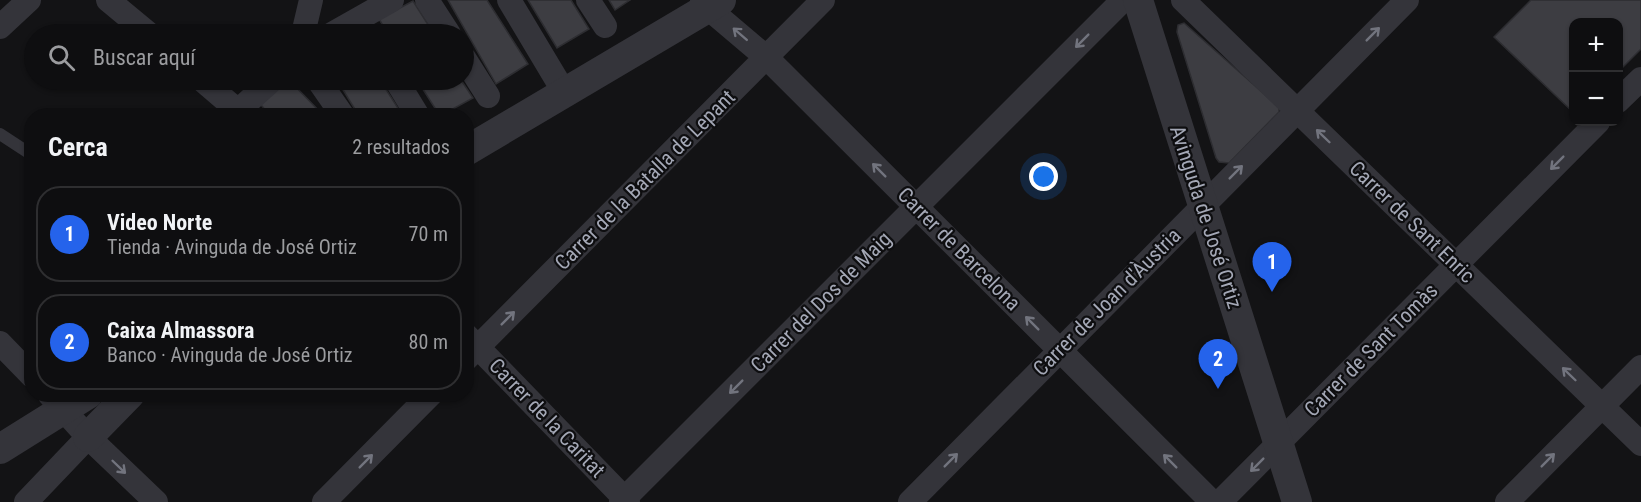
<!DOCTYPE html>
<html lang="es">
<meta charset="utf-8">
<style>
body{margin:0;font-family:"Roboto Condensed",sans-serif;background:#171719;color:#f1f3f6}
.controls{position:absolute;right:18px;top:18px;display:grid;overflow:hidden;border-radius:12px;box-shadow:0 2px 4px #0004}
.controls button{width:54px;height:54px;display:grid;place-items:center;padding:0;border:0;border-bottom:2px solid #2e2e30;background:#0e0e10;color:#f1f3f6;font:30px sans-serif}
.you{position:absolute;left:1044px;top:177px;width:21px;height:21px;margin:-15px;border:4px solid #fff;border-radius:50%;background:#1a73e8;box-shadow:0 0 0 9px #1a73e833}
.badge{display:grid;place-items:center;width:39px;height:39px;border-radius:50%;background:#2563eb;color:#fff;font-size:20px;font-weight:700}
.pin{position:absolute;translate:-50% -50px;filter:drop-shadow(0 2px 3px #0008)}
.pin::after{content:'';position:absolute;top:32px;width:21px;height:18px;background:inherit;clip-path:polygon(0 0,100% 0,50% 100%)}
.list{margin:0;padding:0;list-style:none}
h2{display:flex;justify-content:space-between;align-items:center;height:78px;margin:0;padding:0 24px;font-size:26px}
h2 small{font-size:20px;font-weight:400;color:#9b9c9f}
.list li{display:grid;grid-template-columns:39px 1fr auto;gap:18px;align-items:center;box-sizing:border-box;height:96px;margin:0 12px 12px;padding:0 12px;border:2px solid #2e2e30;border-radius:24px}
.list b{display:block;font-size:22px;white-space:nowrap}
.list p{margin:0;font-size:20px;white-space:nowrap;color:#9b9c9f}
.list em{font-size:20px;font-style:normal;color:#9b9c9f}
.icon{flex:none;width:33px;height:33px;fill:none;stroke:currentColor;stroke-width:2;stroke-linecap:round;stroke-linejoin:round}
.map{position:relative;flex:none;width:1641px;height:502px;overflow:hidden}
.search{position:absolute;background:#0e0e10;box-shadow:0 2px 4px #0004;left:24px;top:24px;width:450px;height:66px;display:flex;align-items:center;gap:15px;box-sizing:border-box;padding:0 21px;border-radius:33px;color:#9b9c9f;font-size:22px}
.panel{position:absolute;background:#0e0e10;box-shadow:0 2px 4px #0004;left:24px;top:108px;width:450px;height:294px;border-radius:24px}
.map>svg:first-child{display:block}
.building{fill:#3d3d42;stroke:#2d2d31;stroke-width:1.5}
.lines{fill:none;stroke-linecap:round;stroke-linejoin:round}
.service{stroke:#34343a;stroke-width:12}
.minor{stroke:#34343a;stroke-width:24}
.tertiary{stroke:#34343a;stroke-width:30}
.oneway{stroke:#72747e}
.labels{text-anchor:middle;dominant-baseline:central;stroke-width:4.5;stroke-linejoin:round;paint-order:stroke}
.street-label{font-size:21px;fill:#a4a8b6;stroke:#0e0e10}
</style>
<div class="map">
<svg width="1641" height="502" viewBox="0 0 1641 502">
<rect width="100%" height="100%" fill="#131315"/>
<path class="building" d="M 448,0 L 487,0 L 528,64 L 496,84 Z
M 528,0 L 571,0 L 589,29 L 557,48 Z
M 609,0 L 630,0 L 615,10 Z
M 1531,0 L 1641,0 L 1641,49 L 1618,72 L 1618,22 L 1574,22 L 1574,113 L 1494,37 Z
M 413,1 L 434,34 L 388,34 L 379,19 Z
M 1184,23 L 1279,107 L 1279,112 L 1229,163 L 1219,162 L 1216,158 L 1177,32 L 1178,25 Z
M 282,80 L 289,80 L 324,116 L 271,116 L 260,104 Z
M 337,80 L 380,80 L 403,116 L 359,116 Z
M 417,80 L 461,80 L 473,98 L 440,116 Z"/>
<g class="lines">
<path class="service" d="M 0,134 L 32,155"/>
<path class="minor" d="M 108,0 L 149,34
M 427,0 L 449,34
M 509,0 L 564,92
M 588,0 L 605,26
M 702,0 L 708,8 L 767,58 L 1212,502
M 1183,0 L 1641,444
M 0,27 L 29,0
M 303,34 L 311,0
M 332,34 L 392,0
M 464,58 L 488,96
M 202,80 L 244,116
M 318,80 L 343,116
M 396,80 L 418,116
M 1618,101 L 1641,79
M 239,110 L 272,80
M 466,335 L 628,502
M 0,343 L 32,376
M 466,359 L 823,0
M 49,394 L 88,437 L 156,502
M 26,502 L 88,437
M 324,502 L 431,394
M 621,502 L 1123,0
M 910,502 L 1407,0
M 1220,502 L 1598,122
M 1507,502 L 1641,367"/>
<path class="tertiary" d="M 1138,0 L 1297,502
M 466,151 L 721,0
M 88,437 L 130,394
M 0,449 L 88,394"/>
</g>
<defs><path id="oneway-shaft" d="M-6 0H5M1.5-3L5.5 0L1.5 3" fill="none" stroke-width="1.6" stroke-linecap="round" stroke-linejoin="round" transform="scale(1.5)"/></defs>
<g class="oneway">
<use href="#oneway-shaft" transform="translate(740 34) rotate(-139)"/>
<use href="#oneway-shaft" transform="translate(1373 34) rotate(-45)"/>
<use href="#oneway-shaft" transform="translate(1082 41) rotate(135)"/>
<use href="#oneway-shaft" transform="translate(1323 136) rotate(-136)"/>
<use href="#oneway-shaft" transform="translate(1557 163) rotate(135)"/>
<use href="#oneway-shaft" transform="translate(879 170) rotate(-135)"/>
<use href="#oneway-shaft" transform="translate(1236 172) rotate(-45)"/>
<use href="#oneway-shaft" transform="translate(508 318) rotate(-45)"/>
<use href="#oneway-shaft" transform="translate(1032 323) rotate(-135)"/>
<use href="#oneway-shaft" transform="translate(1569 374) rotate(-136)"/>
<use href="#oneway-shaft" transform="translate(736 387) rotate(135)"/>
<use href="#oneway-shaft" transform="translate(951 460) rotate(-45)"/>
<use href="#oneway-shaft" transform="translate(1548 460) rotate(-45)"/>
<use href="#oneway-shaft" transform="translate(366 461) rotate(-45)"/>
<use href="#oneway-shaft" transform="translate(1170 461) rotate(-135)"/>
<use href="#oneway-shaft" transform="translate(1257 465) rotate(135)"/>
<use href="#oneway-shaft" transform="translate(119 467) rotate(44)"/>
</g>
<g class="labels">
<g class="street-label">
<text transform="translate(645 180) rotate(-45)">Carrer de la Batalla de Lepant</text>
<text transform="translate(1206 217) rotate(72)">Avinguda de José Ortiz</text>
<text transform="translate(1412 222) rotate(44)">Carrer de Sant Enric</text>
<text transform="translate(959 249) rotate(45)">Carrer de Barcelona</text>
<text transform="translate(821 302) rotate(-45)">Carrer del Dos de Maig</text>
<text transform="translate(1107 302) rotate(-45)">Carrer de Joan d'Àustria</text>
<text transform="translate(1371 350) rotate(-45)">Carrer de Sant Tomàs</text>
<text transform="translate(547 418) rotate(46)">Carrer de la Caritat</text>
</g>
</g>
</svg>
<div class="controls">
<button>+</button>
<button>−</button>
</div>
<div class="you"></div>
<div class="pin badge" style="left:1272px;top:292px">1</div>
<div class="pin badge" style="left:1218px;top:389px">2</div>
<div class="search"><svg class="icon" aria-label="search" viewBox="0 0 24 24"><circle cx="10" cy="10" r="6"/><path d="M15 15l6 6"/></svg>Buscar aquí</div>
<section class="panel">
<h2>Cerca<small>2 resultados</small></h2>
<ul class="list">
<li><span class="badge">1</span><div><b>Video Norte</b><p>Tienda · Avinguda de José Ortiz</p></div><em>70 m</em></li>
<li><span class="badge">2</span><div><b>Caixa Almassora</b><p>Banco · Avinguda de José Ortiz</p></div><em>80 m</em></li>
</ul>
</section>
</div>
